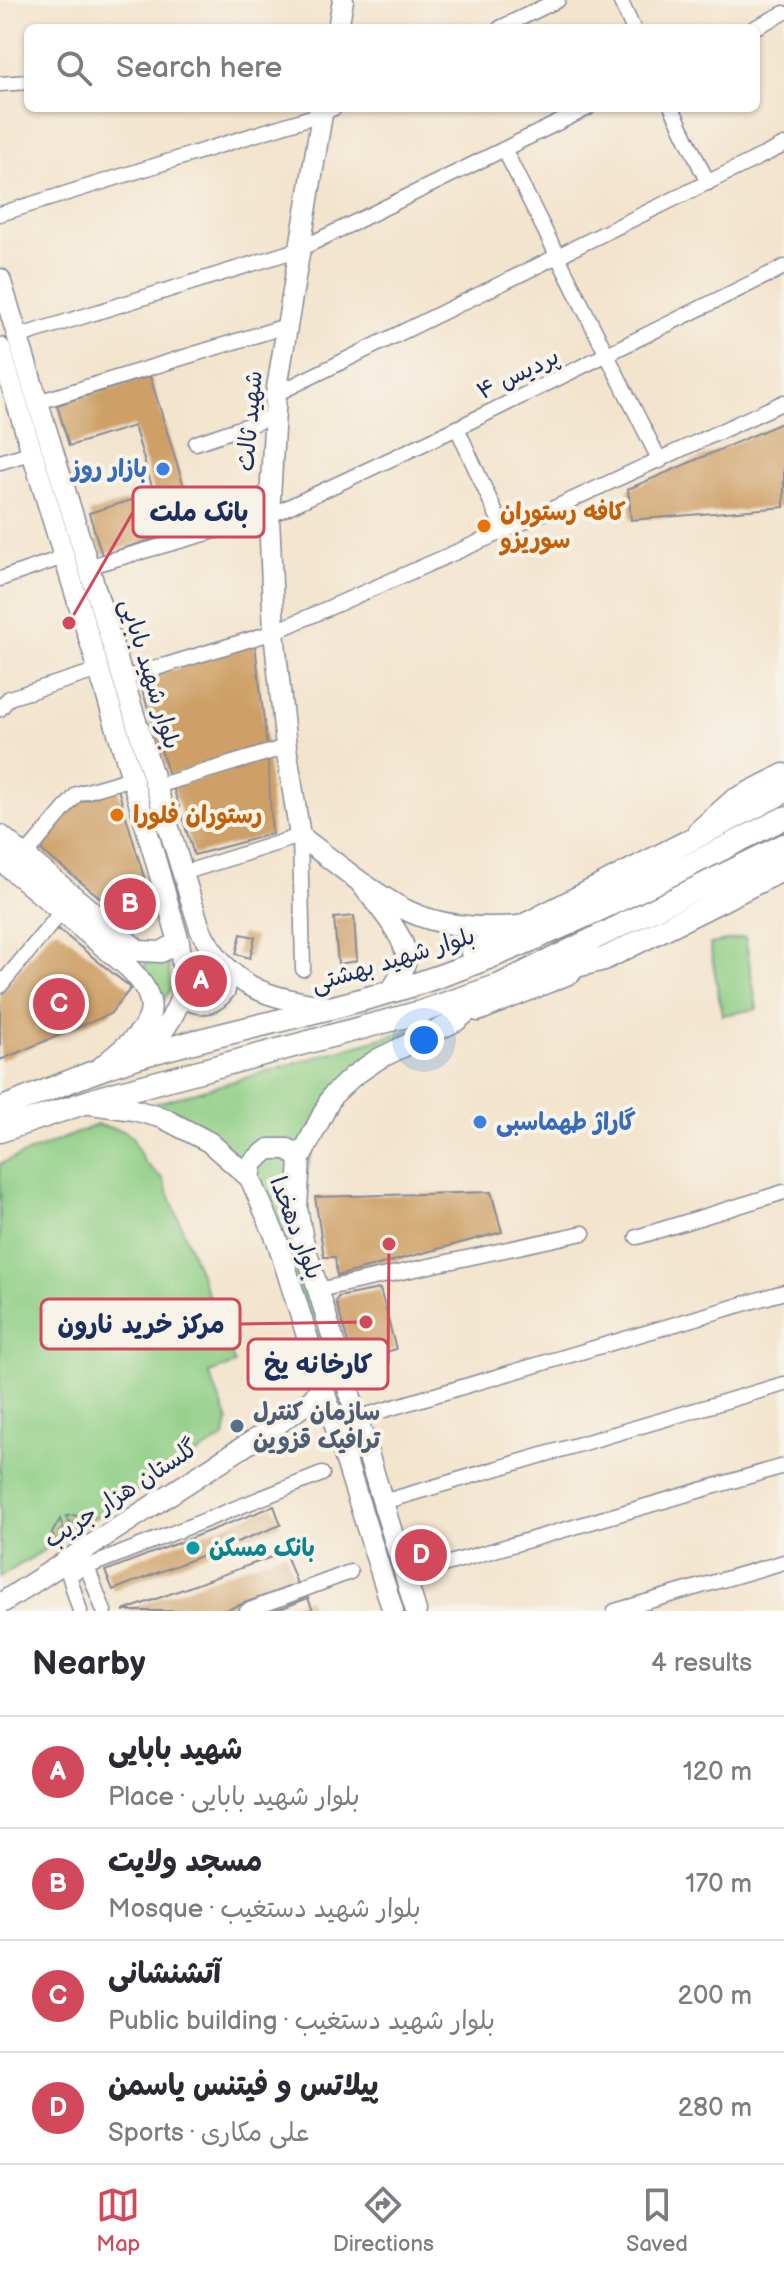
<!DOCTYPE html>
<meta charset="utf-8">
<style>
body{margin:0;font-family:"Balsamiq Sans","Playpen Sans Arabic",sans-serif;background:#f7f7f7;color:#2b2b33}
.you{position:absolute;left:424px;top:1040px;width:28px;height:28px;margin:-20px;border:6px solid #fff;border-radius:50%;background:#1a73e8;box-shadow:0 0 0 12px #1a73e833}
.badge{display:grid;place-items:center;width:52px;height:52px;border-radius:50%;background:#d1495b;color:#fff;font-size:26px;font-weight:700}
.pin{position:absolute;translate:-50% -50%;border:4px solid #fff;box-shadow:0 2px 8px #0006}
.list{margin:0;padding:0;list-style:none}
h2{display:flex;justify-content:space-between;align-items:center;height:104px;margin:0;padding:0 32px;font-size:34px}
h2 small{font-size:26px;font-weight:400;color:#7c7c81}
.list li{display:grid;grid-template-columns:52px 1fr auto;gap:24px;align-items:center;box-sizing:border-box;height:112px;padding:0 32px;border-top:2px solid #e1e1e2}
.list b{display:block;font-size:30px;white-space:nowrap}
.list p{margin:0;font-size:26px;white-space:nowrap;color:#7c7c81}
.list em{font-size:26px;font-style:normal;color:#7c7c81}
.icon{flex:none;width:44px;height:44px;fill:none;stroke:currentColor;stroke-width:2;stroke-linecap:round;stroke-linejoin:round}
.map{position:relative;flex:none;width:784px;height:1611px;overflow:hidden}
.search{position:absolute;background:#fff;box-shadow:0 2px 6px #0004;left:24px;right:24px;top:24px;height:88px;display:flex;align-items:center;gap:20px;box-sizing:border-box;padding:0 28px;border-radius:12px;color:#7c7c81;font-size:30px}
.sheet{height:552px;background:#fff}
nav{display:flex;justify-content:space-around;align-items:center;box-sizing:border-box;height:112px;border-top:2px solid #e1e1e2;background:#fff;font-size:22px;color:#7c7c81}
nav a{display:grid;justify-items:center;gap:4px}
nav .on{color:#d1495b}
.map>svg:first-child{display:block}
.green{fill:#8fce85;stroke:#557e72;stroke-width:2}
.building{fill:#cea067}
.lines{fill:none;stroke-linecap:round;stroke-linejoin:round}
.street-casing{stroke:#878a96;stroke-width:17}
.secondary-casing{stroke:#878a96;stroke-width:23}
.primary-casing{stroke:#878a96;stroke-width:25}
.street{stroke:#fff;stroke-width:14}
.secondary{stroke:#fff;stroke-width:20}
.primary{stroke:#fff;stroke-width:22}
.shop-dot{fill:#3f7fe0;stroke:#f7f3e8;stroke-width:3}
.food-dot{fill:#e8710a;stroke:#f7f3e8;stroke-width:3}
.service-dot{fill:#5c6f8a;stroke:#f7f3e8;stroke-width:3}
.culture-dot{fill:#0f9aa8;stroke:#f7f3e8;stroke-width:3}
.labels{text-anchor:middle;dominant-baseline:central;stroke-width:8;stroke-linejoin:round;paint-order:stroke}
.street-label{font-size:24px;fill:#1b2f5e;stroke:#f7f3e8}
.shop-label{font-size:24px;font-weight:bold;fill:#366cbe;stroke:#f7f3e8;text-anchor:end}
.food-label{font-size:24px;font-weight:bold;fill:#c56008;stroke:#f7f3e8;text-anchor:start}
.service-label{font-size:24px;font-weight:bold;fill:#4e5e75;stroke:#f7f3e8;text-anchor:start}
.culture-label{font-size:24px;font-weight:bold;fill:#0d838f;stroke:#f7f3e8;text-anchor:start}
.leader{fill:none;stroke:#d1495b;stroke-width:3}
.callout-dot{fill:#d1495b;stroke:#f7f3e8;stroke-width:3}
.callout{fill:#f7f3e8;stroke:#d1495b;stroke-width:3}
.callout-label{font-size:26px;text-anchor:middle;font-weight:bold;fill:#1b2f5e}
</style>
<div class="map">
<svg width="784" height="1611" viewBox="0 0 784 1611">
<rect width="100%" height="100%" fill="#f7f3e8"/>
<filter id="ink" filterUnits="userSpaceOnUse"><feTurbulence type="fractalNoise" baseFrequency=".0125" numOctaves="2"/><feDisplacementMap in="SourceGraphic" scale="16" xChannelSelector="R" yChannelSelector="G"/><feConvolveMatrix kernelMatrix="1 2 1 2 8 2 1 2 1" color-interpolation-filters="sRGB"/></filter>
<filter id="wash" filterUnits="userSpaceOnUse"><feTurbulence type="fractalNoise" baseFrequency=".006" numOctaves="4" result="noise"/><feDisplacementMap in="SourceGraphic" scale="32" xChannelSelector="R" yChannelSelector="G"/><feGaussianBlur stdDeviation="1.8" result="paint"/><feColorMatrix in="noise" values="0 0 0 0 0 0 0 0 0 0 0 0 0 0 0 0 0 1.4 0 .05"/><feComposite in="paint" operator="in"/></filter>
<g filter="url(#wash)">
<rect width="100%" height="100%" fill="#f3e4cd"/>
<path class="green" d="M 745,937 L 757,1009 L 722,1015 L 710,944 Z
M 167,955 L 171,989 L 159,1007 L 156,986 L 144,969 L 147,959 Z
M 456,1021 L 414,1041 L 324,1108 L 297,1208 L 416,1611 L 393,1611 L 250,1178 L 209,1142 L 134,1110 L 420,1027 Z
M 97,1125 L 124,1131 L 132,1137 L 144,1162 L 163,1179 L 235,1364 L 209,1373 L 228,1421 L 225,1437 L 78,1528 L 76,1524 L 71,1526 L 68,1519 L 61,1522 L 64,1529 L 59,1532 L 62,1539 L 0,1577 L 0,1164 Z"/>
<g id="blocks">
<path class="building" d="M 150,376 L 196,526 L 102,555 L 89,513 L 154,493 L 134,426 L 69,446 L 57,405 Z
M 784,422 L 784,507 L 631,520 L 628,489 Z
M 255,644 L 267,747 L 169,776 L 139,680 Z
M 268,758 L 272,834 L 194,855 L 173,787 Z
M 118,789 L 157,921 L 142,931 L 42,851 L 41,845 L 77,803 Z
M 354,916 L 357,961 L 338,964 L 334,918 Z
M 58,929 L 131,988 L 110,1014 L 0,1060 L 0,993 L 50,932 Z
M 241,934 L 255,937 L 250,958 L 236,954 Z
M 491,1192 L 502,1232 L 337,1276 L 335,1257 L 324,1257 L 315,1197 Z
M 380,1289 L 396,1349 L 354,1362 L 336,1302 L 338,1297 Z
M 286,1345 L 297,1363 L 259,1387 L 247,1368 Z
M 274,1506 L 281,1525 L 113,1590 L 105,1571 Z
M 75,1515 L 82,1519 L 87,1526 L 79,1530 L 76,1523 L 71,1526 L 66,1516 Z
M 60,1519 L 64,1529 L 59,1532 L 62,1540 L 56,1544 L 52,1533 Z
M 285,1552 L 297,1584 L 223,1611 L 123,1611 Z
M 308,1598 L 313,1611 L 275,1611 Z"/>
</g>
</g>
<g filter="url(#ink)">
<use href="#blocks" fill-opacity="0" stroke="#878a96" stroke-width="2"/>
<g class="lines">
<defs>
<path id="street" d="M 620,0 L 633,28
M 500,28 L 558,0
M 754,28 L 784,13
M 0,84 L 28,82
M 672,108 L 708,183
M 504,149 L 660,461
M 0,214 L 321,114 L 334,108
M 17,337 L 300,249 L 588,108
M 276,394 L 784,145
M 38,402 L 286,326
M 457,428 L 504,531
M 196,443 L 275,416
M 0,462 L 30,453
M 90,566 L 269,516 L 457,428 L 784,267
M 0,579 L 64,557
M 124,678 L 274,632 L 504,531 L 784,402
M 0,709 L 9,698 L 99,670
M 157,786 L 286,747
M 25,856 L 77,794 L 132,778
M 183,873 L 300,836 L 303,969
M 0,986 L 62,911
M 637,1237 L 784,1192
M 318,1290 L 583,1233
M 357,1418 L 784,1292
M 383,1502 L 784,1384
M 84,1559 L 104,1611
M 66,1565 L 80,1611
M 69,1574 L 322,1474
M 405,1576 L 784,1466
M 247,1611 L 350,1572
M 615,1611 L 784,1562"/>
<path id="secondary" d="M 338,28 L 343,0
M 323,108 L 276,394 L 269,516 L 274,632 L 286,747 L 300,836 L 359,881
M 0,279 L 200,929 C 230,989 266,997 329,1007
M 0,348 L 132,778 L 179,942 C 189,998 179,1010 146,1054
M 698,831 L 733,800 L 784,774
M 0,835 L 139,951 L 161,952 L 179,942
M 0,860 L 129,968 C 177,1017 136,1035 98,1070
M 391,991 C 398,980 406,968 406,956 C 405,935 372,898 359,881 C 373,890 387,900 402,908 C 437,927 480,929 519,926
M 182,994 C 197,1008 213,1006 225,990 L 227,971
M 478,1011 L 571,973
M 84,1103 L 134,1110 L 163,1118 L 209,1142 L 250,1178 L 277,1240 L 393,1611
M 250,1178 L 253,1162 L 269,1149 L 288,1149 L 300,1159
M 0,1604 L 271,1429 L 314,1398 L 322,1383
M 416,1611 L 303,1240 L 297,1208 L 300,1159 L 332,1096 L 352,1077 L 378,1059 L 456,1021 L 495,989"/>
<path id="primary" d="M 472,952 L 784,792
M 548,973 L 604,959 L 784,869
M 0,1109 C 49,1090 98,1068 148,1054 C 236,1029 326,1012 413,985 C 543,943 663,878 784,818
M 0,1131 L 102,1097 L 421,1012 L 500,985 L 784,845"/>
</defs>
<use href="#street" class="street-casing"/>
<use href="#secondary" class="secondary-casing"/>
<use href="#primary" class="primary-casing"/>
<use href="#street" class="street"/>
<use href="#secondary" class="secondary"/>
<use href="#primary" class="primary"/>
</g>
</g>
<g class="shop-dot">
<circle cx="163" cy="469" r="8"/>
<circle cx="480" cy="1122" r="8"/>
</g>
<g class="food-dot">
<circle cx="484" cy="526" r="8"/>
<circle cx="117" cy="815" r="8"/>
</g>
<circle class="service-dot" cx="237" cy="1426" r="8"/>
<circle class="culture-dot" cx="193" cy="1548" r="8"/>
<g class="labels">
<g class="street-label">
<text transform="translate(518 374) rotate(-26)">پردیس ۴</text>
<text transform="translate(250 421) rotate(-85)">شهید ثالث</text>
<text transform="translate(150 674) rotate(73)">بلوار شهید بابایی</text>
<text transform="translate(393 960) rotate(-17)">بلوار شهید بهشتی</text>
<text transform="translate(296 1228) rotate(69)">بلوار دهخدا</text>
<text transform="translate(121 1494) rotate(-33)">گلستان هزار جریب</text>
</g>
<g class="shop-label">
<text x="147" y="469">بازار روز</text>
<text x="496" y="1122" text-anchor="start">گاراژ طهماسبی</text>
</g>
<g class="food-label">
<text x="500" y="512">کافه رستوران<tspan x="500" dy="28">سوریزو</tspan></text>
<text x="133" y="815">رستوران فلورا</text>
</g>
<g class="service-label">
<text x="253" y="1412">سازمان کنترل<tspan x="253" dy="28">ترافیک قزوین</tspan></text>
</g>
<g class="culture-label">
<text x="209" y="1548">بانک مسکن</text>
</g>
</g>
<path class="leader" d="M69 623L133 512M366 1322L240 1324M389 1244L388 1364"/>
<g class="callout-dot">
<circle cx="69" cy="623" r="8"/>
<circle cx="366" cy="1322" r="8"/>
<circle cx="389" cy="1244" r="8"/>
</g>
<g class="callout">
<rect x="133" y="487" width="131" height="50" rx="8"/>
<rect x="41" y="1299" width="199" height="50" rx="8"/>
<rect x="248" y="1339" width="140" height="50" rx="8"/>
</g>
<g class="callout-label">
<text x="199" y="521">بانک ملت</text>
<text x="141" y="1333">مرکز خرید نارون</text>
<text x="318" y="1373">کارخانه یخ</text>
</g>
</svg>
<div class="you"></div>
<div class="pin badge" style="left:201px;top:981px">A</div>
<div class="pin badge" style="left:130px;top:904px">B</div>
<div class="pin badge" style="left:59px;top:1004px">C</div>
<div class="pin badge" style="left:421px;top:1555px">D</div>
<div class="search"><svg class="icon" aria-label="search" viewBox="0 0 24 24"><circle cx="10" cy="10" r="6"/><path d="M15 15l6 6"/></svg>Search here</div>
</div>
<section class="sheet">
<h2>Nearby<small>4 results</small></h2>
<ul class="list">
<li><span class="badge">A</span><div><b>شهید بابایی</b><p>Place · بلوار شهید بابایی</p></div><em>120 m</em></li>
<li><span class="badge">B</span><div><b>مسجد ولایت</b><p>Mosque · بلوار شهید دستغیب</p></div><em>170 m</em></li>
<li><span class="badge">C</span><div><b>آتشنشانی</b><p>Public building · بلوار شهید دستغیب</p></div><em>200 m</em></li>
<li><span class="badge">D</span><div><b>پیلاتس و فیتنس یاسمن</b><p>Sports · علی مکاری</p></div><em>280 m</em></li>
</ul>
</section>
<nav>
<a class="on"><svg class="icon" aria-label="map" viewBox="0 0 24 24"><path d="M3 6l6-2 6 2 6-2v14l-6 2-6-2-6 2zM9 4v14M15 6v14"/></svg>Map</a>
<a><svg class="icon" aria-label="directions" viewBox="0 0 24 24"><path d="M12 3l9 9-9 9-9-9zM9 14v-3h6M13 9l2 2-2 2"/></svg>Directions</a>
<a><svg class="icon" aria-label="saved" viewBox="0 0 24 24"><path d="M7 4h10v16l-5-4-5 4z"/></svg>Saved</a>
</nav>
